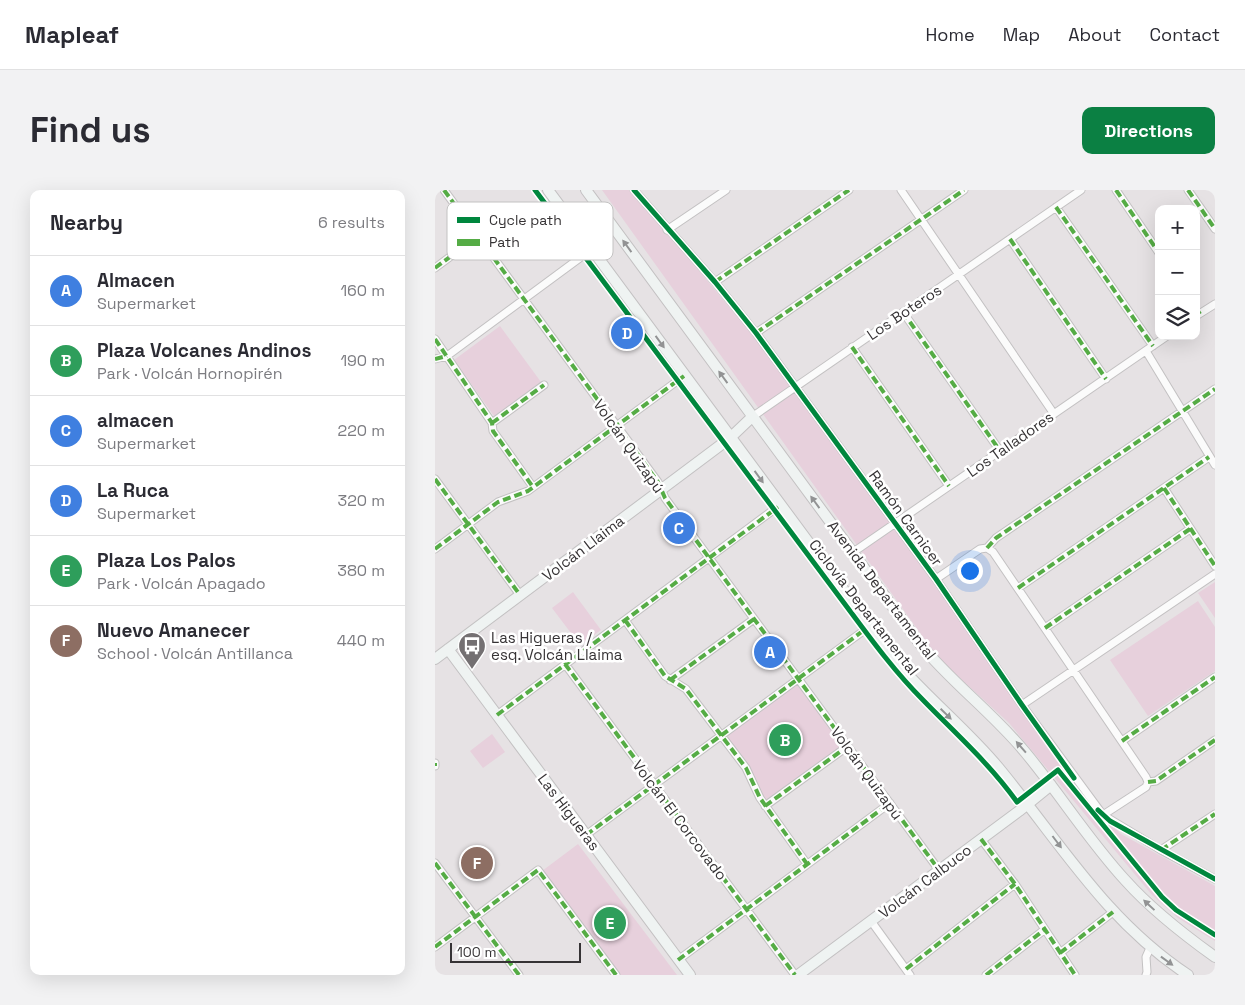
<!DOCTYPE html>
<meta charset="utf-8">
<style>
body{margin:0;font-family:"Space Grotesk",sans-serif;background:#f2f2f3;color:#2b2b33}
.controls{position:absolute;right:15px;top:15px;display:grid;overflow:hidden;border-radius:10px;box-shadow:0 5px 20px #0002}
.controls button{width:45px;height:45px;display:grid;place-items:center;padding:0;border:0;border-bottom:1px solid #e1e1e2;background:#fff;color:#2b2b33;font:25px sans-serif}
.scale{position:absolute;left:15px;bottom:12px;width:131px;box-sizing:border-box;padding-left:5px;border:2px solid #363335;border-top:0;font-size:14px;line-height:18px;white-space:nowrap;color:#363335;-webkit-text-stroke:4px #fff;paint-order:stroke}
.you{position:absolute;left:534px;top:380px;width:18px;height:18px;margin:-12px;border:4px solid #fff;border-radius:50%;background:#1a73e8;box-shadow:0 0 0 8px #1a73e833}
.badge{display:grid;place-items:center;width:32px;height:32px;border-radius:50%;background:#0b8043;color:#fff;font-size:16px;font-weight:700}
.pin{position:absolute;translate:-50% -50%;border:2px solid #fff;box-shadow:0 1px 5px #0006}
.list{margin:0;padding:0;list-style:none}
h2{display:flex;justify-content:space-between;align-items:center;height:65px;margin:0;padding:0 20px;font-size:21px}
h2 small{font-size:16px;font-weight:400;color:#7c7c81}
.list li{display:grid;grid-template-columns:32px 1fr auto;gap:15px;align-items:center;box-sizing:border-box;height:70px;padding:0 20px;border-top:1px solid #e1e1e2}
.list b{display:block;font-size:19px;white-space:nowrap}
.list p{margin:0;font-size:16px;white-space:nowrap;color:#7c7c81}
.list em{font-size:16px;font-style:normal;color:#7c7c81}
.icon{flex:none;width:28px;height:28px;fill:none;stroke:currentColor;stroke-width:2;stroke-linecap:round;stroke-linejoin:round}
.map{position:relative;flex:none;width:780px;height:785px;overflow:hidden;border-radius:10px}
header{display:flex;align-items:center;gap:30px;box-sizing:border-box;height:70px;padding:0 25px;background:#fff;border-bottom:1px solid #e1e1e2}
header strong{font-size:24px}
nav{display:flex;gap:28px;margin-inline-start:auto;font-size:18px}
.intro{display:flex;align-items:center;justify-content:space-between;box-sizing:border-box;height:120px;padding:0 30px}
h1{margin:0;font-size:35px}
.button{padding:12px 22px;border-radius:10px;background:#0b8043;color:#fff;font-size:18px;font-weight:700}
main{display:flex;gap:30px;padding:0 30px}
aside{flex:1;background:#fff;border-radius:10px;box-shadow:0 5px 20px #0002}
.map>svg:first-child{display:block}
.green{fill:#e7d0dc}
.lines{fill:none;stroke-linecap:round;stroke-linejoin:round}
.street-casing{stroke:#c3c1c2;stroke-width:9}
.secondary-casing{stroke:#c3c1c2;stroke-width:12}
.street{stroke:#fbfbfb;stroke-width:7}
.secondary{stroke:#eff3f2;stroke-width:10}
.quiet{stroke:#55ac45;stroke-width:4;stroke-dasharray:8 4;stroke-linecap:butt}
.cycleway-casing{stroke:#fff;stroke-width:8}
.cycleway{stroke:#00873e;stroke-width:5}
.oneway{fill:#929394}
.labels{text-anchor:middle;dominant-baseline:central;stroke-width:5;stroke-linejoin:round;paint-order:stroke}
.street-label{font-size:15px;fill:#363335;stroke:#fff}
.poi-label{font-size:15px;fill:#363335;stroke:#fff;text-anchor:start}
.key{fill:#fff;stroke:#c3c2c2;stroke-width:1}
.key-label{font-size:14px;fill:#363335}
</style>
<header>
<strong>Mapleaf</strong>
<nav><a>Home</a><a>Map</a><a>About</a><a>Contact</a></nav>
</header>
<div class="intro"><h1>Find us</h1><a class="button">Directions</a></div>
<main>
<aside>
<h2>Nearby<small>6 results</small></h2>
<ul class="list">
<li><span class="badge" style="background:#3f7fe0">A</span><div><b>Almacen</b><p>Supermarket</p></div><em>160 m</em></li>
<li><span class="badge" style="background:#2e9e5b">B</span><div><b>Plaza Volcanes Andinos</b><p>Park · Volcán Hornopirén</p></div><em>190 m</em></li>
<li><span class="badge" style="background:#3f7fe0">C</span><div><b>almacen</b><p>Supermarket</p></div><em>220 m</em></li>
<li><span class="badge" style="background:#3f7fe0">D</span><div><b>La Ruca</b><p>Supermarket</p></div><em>320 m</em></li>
<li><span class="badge" style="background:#2e9e5b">E</span><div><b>Plaza Los Palos</b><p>Park · Volcán Apagado</p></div><em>380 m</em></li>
<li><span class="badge" style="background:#8d6e63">F</span><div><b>Nuevo Amanecer</b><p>School · Volcán Antillanca</p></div><em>440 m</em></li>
</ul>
</aside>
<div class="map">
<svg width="780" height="785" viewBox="0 0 780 785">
<rect width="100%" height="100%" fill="#e6e2e4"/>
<path class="green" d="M 167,0 L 194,0 L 235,46 L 321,149 L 501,395 L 587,521 L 648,606 L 686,644 L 780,696 L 780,751 L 743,728 L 717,705 L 574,533 L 503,468 Z
M 65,136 L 106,192 L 59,226 L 19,170 Z
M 780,392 L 780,428 L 763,403 Z
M 138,402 L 166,440 L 145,455 L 117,418 Z
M 763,411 L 780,437 L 780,481 L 713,526 L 675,470 Z
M 363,492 L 409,554 L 331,612 L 314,579 L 291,546 Z
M 57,544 L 70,562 L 48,578 L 35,561 Z
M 143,654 L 242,785 L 185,785 L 107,681 Z"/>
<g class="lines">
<defs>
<path id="street" d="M 9,0 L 223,292 L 230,308 L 504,680
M 199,0 L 280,92 L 321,143 L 501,389 L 587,515 L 668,625 L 726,660 L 780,689
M 466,0 L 619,224
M 681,0 L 724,63
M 753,0 L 780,39
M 621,17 L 718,156
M 232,40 L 291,0
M 575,49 L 671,189
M 0,78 L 43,46
M 280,92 L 414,0
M 468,122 L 565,261
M 761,126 L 780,114
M 321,143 L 529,0
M 0,149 L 57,233 L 58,241 L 98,297
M 417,157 L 514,296
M 711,161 L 780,275
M 0,169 L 12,166 L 157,59
M 317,227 L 646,0
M 57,233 L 109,195
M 0,289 L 85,405
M 729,298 L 780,376
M 552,358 L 558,362 L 711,587 L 713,592
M 0,359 L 63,312 L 93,301 L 249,186
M 417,363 L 732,146
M 501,389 L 545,359 L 552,358 L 561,348 L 780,199
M 583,398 L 774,267
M 190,430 L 230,486 L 251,499 L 311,578 L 325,608 L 372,674
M 610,438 L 755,339
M 130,474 L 360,785
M 235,490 L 319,429
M 587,515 L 780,384
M 62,525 L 345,315
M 687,551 L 780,487
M 0,573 L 0,576
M 330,616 L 413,556
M 668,625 L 711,597 L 713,592 L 721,591 L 780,550
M 151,645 L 435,436
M 546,649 L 580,694 L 640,785
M 726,660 L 780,624
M 0,673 L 84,785
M 436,731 L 475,785
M 0,757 L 103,680 L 181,785
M 625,763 L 678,722
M 243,770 L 455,613
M 471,779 L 580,694
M 551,785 L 609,740
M 711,785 L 712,782 L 711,767 L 715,758"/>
<path id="secondary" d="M 113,0 L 465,476 C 496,511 533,541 563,577 C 625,652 670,730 753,785
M 151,0 L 485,454 C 517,493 558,523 590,562 C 625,604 654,651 691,691 C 717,720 748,744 780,767
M 13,459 L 255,785
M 0,469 L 295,248 L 317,227
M 363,785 L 584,621 L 616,595"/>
</defs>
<use href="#street" class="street-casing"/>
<use href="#secondary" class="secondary-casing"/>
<use href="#street" class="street"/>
<use href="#secondary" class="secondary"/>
<path class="quiet" d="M 9,0 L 223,292 L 230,308 L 504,680
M 681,0 L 724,63
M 753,0 L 780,39
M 621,17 L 718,156
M 575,49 L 671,189
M 0,78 L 43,46
M 280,92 L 414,0
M 761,118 L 765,124
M 468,122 L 565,261
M 321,143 L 529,0
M 0,149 L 57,233 L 58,241 L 98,297
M 417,157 L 514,296
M 0,169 L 12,166
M 57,233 L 109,195
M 0,289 L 85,405
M 729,298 L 780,376
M 552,358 L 561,348 L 780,199
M 0,359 L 63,312 L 93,301 L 249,186
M 583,398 L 774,267
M 190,430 L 230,486 L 251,499 L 311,578 L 325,608 L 372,674
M 610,438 L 755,339
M 130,474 L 360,785
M 235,490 L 319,429
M 62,525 L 343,317
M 687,551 L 780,487
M 0,573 L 0,576
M 713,592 L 721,591 L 780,550
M 330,616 L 413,556
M 151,645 L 432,438
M 546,649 L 580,694 L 640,785
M 726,660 L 780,624
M 0,673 L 84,785
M 0,757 L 103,680 L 181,785
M 625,763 L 678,722
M 243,770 L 455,613
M 471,779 L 580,694
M 551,785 L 609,740"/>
<defs>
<path id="cycleway" d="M 100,0 L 415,421 C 438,452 461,483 488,510 C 521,544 554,573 582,612 L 623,580 L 727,707 L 741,720 L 780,745
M 199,0 L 280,92 L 321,143 L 501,389 L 587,515 L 639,588
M 663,620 L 675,631 L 780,689"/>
</defs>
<use href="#cycleway" class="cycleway-casing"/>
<use href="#cycleway" class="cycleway"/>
</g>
<defs><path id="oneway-solid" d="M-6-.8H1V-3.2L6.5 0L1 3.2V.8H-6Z" transform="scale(1.25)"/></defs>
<g class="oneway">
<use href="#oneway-solid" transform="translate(192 56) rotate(-126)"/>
<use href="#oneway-solid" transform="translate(225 152) rotate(54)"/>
<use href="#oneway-solid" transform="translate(288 187) rotate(-126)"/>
<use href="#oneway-solid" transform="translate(324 287) rotate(54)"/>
<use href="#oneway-solid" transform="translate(380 312) rotate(-126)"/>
<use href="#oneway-solid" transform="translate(511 524) rotate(44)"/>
<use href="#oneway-solid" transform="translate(586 557) rotate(-131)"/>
<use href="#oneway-solid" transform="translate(622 652) rotate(53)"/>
<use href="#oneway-solid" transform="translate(714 715) rotate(-137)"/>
<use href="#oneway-solid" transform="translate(732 771) rotate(36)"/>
</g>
<defs>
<symbol id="bus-pin" viewBox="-11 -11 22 30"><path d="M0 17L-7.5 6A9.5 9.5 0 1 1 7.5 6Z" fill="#747072" stroke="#fff"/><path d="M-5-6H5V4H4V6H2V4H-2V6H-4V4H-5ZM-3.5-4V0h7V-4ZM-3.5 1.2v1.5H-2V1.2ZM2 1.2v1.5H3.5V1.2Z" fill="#fff"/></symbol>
</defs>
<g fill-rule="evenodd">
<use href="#bus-pin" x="21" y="440" width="32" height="43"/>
</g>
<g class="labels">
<g class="street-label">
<text transform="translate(469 122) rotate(-34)">Los Boteros</text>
<text transform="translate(575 254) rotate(-35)">Los Talladores</text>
<text transform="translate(194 256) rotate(55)">Volcán Quizapú</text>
<text transform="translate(471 328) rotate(54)">Ramón Carnicer</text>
<text transform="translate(148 358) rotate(-37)">Volcán Llaima</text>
<text transform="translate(447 400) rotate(53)">Avenida Departamental</text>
<text transform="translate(429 417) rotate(52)">Ciclovía Departamental</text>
<text transform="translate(432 583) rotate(54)">Volcán Quizapú</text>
<text transform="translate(134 622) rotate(53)">Las Higueras</text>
<text transform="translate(245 630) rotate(53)">Volcán El Corcovado</text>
<text transform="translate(490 691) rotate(-37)">Volcán Calbuco</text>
</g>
<g class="poi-label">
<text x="56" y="447">Las Higueras /<tspan x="56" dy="17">esq. Volcán Llaima</tspan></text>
</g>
</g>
<rect x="12" y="12" width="166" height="58" rx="8" class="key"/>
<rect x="22" y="27" width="23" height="6" fill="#00873e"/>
<rect x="22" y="49" width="23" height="7" fill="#55ac45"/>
<g class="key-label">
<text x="54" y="35">Cycle path</text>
<text x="54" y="57">Path</text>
</g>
</svg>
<div class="controls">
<button>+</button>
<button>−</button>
<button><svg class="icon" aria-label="layers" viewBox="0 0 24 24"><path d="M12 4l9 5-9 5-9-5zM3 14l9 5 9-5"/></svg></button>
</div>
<div class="scale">100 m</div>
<div class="you"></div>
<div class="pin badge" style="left:335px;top:462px;background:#3f7fe0">A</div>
<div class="pin badge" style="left:350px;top:550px;background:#2e9e5b">B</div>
<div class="pin badge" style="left:244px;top:338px;background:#3f7fe0">C</div>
<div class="pin badge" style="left:192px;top:143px;background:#3f7fe0">D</div>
<div class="pin badge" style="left:175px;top:733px;background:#2e9e5b">E</div>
<div class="pin badge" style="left:42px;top:673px;background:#8d6e63">F</div>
</div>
</main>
